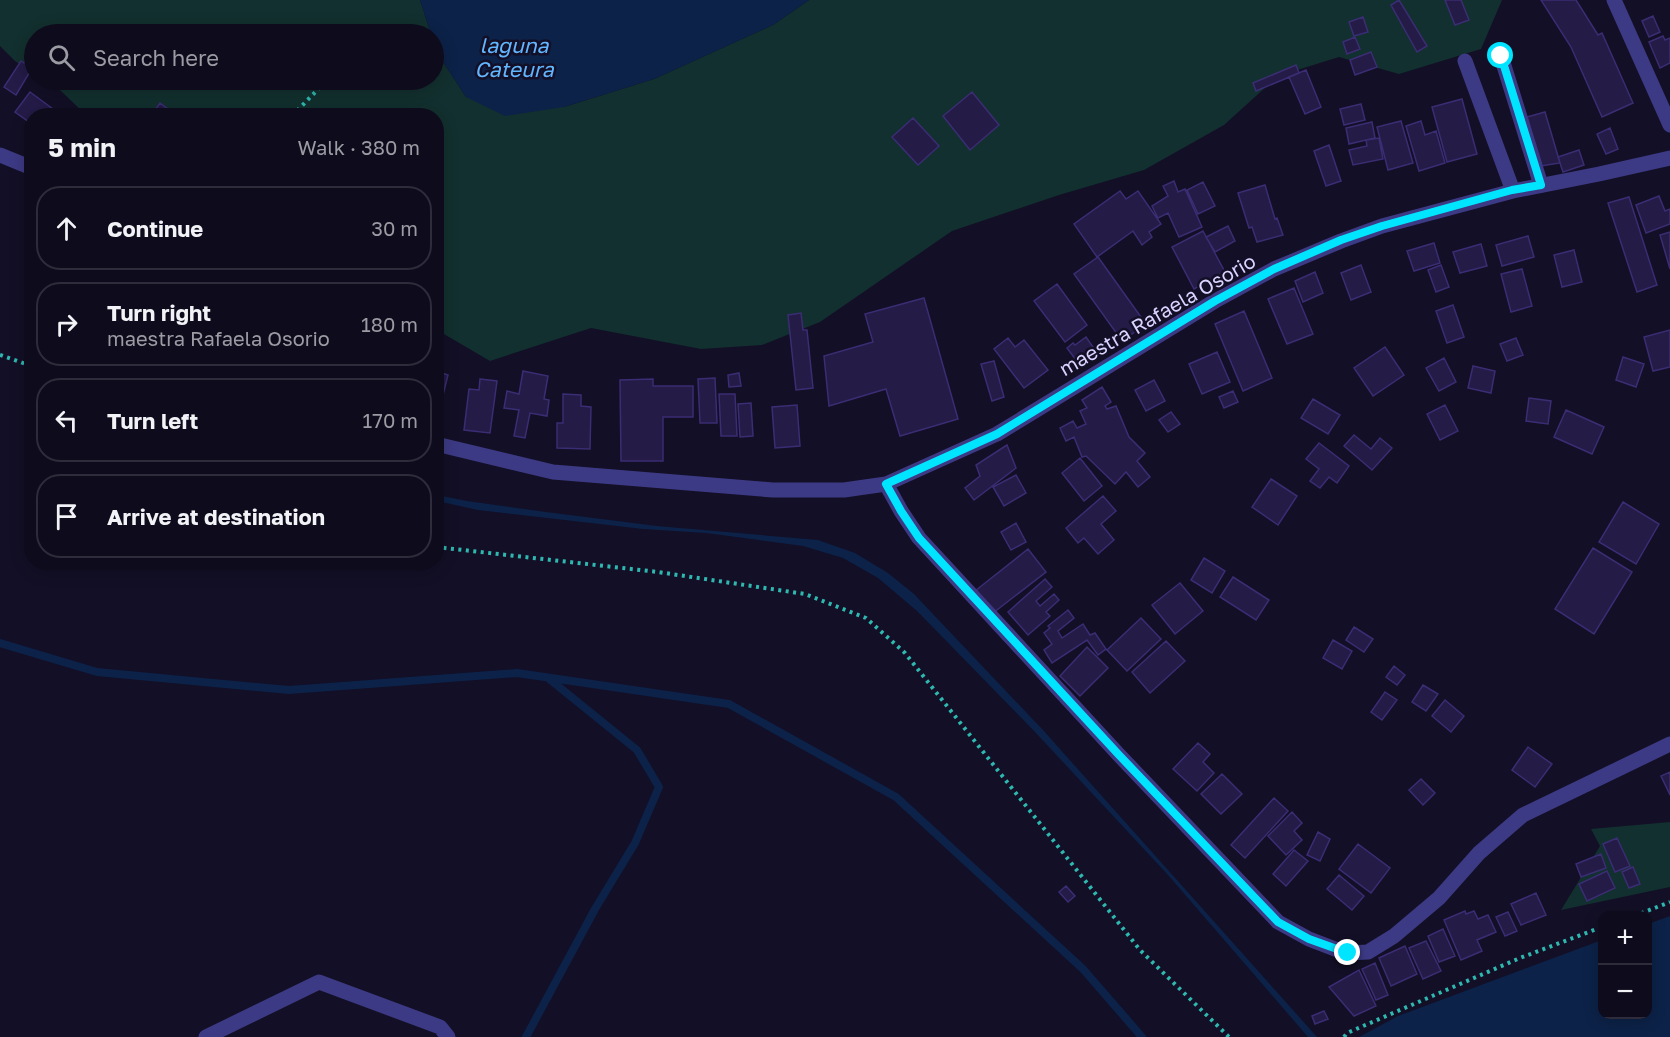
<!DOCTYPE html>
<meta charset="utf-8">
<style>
body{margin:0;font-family:"Golos Text",sans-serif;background:#1c1929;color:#f1f3f6}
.controls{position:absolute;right:18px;bottom:18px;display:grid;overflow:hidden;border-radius:12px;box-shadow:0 3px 15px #0003}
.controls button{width:54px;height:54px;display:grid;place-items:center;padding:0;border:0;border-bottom:2px solid #2e2b3b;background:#0e0b1c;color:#f1f3f6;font:30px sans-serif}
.stop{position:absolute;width:18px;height:18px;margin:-14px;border:4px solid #00e5ff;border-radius:50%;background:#fff}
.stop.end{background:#00e5ff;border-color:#fff;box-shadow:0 2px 6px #0008}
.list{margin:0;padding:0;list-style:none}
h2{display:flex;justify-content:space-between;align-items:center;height:78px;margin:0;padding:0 24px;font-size:26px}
h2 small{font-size:20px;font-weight:400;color:#9b9ba3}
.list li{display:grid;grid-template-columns:39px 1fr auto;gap:18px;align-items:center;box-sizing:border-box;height:84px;margin:0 12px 12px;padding:0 12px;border:2px solid #2e2b3b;border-radius:24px}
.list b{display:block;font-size:22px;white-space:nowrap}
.list p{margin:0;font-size:20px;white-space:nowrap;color:#9b9ba3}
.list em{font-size:20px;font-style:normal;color:#9b9ba3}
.icon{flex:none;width:33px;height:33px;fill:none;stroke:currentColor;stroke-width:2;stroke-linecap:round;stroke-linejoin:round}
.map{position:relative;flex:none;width:1670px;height:1037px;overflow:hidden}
.search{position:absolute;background:#0e0b1c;box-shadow:0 3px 15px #0003;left:24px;top:24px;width:420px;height:66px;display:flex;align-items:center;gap:15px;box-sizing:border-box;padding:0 21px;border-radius:33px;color:#9b9ba3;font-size:22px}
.panel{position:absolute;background:#0e0b1c;box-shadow:0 3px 15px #0003;left:24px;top:108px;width:420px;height:462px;border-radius:24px}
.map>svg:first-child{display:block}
.green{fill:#12302f}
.water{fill:#0c2248}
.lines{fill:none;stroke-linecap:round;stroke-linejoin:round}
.stream{stroke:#0c2248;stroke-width:8}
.building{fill:#241b47;stroke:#3b2d73;stroke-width:1.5}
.path{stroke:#2fb8b0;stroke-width:4;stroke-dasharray:3 4.5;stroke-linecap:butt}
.service{stroke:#3d3a85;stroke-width:15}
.minor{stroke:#3d3a85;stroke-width:15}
.route{stroke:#00e5ff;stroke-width:8}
.labels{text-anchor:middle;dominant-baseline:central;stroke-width:5;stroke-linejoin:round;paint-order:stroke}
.street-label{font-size:20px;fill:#d9d4ff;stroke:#130f26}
.water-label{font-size:21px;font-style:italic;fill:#62b6ff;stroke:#130f26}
</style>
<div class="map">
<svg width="1670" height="1037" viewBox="0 0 1670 1037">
<rect width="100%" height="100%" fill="#130f26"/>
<path class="green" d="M 0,0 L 420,0 L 431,34 L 34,34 L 34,74 L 15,61 L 0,46 Z
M 809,0 L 1502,0 L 1481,49 L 1399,74 L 1339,57 L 1278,76 L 1224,125 L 1144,170 L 1059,195 L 952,231 L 820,322 L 762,345 L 701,349 L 591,328 L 490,361 L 437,330 L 436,116 L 86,115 L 61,91 L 44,80 L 434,80 L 434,42 L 436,51 L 466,97 L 564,107 L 654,79 L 773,25 Z
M 1670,822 L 1670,887 L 1561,910 L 1600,846 L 1591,829 Z"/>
<path class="water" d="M 420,0 L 809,0 L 773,25 L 654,79 L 564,107 L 505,116 L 466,97 L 436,51 L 434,34 L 431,34 Z
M 437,495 L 467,501 L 546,512 L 657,526 L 818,540 L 855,553 L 888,573 L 914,594 L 1043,730 L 1317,1037 L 1308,1037 L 1168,875 L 1035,732 L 917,611 L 878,578 L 843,558 L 803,546 L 706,533 L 643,529 L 478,510 L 437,501 Z
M 1670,916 L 1670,1037 L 1359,1037 L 1398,1016 L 1602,940 L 1602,1014 L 1648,1014 L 1648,924 Z"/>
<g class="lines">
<path class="stream" d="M 0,643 L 97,672 L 289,690 L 517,673 L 729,704 L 896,797 L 1083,969 L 1142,1037
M 526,1037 L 595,909 L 635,843 L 659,787 L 637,750 L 548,678"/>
</g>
<path class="building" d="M 1399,0 L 1427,46 L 1417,52 L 1391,5 Z
M 1445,0 L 1461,0 L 1469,20 L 1455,25 Z
M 1541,0 L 1576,0 L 1598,35 L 1602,33 L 1633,103 L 1602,117 L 1571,47 Z
M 1653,16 L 1660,32 L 1649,37 L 1642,21 Z
M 1363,17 L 1368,32 L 1354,36 L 1349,22 Z
M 1663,36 L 1665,40 L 1670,38 L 1670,63 L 1660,68 L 1649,42 Z
M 1355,37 L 1360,49 L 1347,54 L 1343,42 Z
M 1371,52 L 1377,67 L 1355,75 L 1350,60 Z
M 26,60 L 34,65 L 16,95 L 4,87 L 21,61 L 24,63 Z
M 1296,65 L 1299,73 L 1256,91 L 1253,83 Z
M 1306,70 L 1321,107 L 1305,114 L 1289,77 Z
M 49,80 L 62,81 L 57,89 L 46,84 Z
M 30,92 L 57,112 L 54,116 L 32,116 L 32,124 L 15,112 Z
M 972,92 L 999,125 L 970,150 L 943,116 Z
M 1462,99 L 1477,154 L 1447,162 L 1432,107 Z
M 160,103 L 169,110 L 165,116 L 151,116 Z
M 1361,104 L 1365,120 L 1344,125 L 1340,109 Z
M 1545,112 L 1560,163 L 1541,166 L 1527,117 Z
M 913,118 L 939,146 L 918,165 L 892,137 Z
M 1401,121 L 1413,163 L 1388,170 L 1377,127 Z
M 1421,121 L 1425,135 L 1436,131 L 1445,163 L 1419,171 L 1406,126 Z
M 1372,122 L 1375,138 L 1349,144 L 1346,128 Z
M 1610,128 L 1618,149 L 1606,154 L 1597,134 Z
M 1379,138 L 1383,159 L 1353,165 L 1349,150 L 1367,146 L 1366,140 Z
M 1329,145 L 1341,181 L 1326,186 L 1314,151 Z
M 1579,150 L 1584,165 L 1563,172 L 1558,157 Z
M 1174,181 L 1178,192 L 1185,189 L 1202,227 L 1179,237 L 1168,213 L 1158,218 L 1152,206 L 1168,196 L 1163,186 Z
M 1203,182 L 1215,206 L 1198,214 L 1187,190 Z
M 1265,185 L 1275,219 L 1277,218 L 1283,235 L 1257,242 L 1252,227 L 1249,228 L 1238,193 Z
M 1120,191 L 1126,199 L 1138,191 L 1161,224 L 1149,232 L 1152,237 L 1142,245 L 1133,231 L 1097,257 L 1074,224 Z
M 1659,196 L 1665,211 L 1670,209 L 1670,224 L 1646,233 L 1636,205 Z
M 1629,197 L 1657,285 L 1637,292 L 1608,203 Z
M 1228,226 L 1235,241 L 1215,252 L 1206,237 Z
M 1203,231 L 1225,272 L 1194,289 L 1172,247 Z
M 1670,232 L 1670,269 L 1660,235 Z
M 1528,236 L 1534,257 L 1502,266 L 1496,245 Z
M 1434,243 L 1440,263 L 1414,271 L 1407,251 Z
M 1481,244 L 1487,266 L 1460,273 L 1453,252 Z
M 1574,250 L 1582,282 L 1562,287 L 1554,255 Z
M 1098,257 L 1146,324 L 1122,341 L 1074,274 Z
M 1361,265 L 1371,292 L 1351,300 L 1341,273 Z
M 1441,265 L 1449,287 L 1436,292 L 1428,270 Z
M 1522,269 L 1532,306 L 1511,312 L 1501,274 Z
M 1315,272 L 1323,293 L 1303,302 L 1295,281 Z
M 1057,284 L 1087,325 L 1065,342 L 1034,301 Z
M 1294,288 L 1313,334 L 1287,344 L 1268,299 Z
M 924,298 L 958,419 L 900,436 L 886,389 L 829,406 L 824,356 L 873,342 L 865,314 Z
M 1453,305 L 1464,337 L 1447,343 L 1436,311 Z
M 1244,311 L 1272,378 L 1243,391 L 1215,324 Z
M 801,313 L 803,330 L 807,330 L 813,388 L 796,390 L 788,315 Z
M 1670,330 L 1670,367 L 1653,371 L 1644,337 Z
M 1086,337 L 1093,347 L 1076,360 L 1067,348 L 1073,343 L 1075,345 Z
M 1008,338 L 1015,347 L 1024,340 L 1048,370 L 1024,388 L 994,349 Z
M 1516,338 L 1523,355 L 1507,361 L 1500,344 Z
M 1385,347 L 1404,375 L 1373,396 L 1354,368 Z
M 1217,352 L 1230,382 L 1202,394 L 1189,364 Z
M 1623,357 L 1644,364 L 1636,387 L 1616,380 Z
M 1444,358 L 1456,382 L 1439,391 L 1426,368 Z
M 994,361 L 1004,397 L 992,401 L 981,364 Z
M 1473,366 L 1495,371 L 1491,393 L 1468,388 Z
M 436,371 L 448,375 L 441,403 L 436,402 Z
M 523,371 L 548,376 L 544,399 L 549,400 L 547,416 L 530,413 L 525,438 L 514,436 L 519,410 L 504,408 L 507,391 L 519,394 Z
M 739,373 L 741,386 L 729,387 L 728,375 Z
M 715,378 L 717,423 L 700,423 L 698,379 Z
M 480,379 L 497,381 L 490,433 L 464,430 L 469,389 L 479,390 Z
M 653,379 L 653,386 L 693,386 L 693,417 L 663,417 L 663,461 L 621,461 L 620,380 Z
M 1154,380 L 1165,401 L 1146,411 L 1135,390 Z
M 1102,387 L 1111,402 L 1105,406 L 1107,409 L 1116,406 L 1129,437 L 1145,453 L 1137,461 L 1150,477 L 1138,487 L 1126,472 L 1115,484 L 1086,456 L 1082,457 L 1074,437 L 1066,441 L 1060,428 L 1073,421 L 1077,428 L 1086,424 L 1080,411 L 1087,408 L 1082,400 Z
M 1233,391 L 1238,402 L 1224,408 L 1219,397 Z
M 563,394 L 581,395 L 581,406 L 591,407 L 590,449 L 557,448 L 557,423 L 563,423 Z
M 719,394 L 735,394 L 737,436 L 721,436 Z
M 1529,398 L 1551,401 L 1548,424 L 1526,421 Z
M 1313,399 L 1340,415 L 1328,434 L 1301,418 Z
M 751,403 L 753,436 L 740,437 L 738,404 Z
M 797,405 L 800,446 L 775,448 L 772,407 Z
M 1445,405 L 1458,431 L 1440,440 L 1427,414 Z
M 1566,410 L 1604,427 L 1592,454 L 1554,437 Z
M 1171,412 L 1180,424 L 1168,432 L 1159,420 Z
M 1354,435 L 1371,449 L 1380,438 L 1392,448 L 1372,470 L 1344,446 Z
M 1319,443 L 1349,466 L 1337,483 L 1329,477 L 1320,488 L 1310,481 L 1319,469 L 1306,459 Z
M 1007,445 L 1016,468 L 974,500 L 965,488 L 980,476 L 976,465 Z
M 1080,458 L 1102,486 L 1084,501 L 1062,473 Z
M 1016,475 L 1026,493 L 1004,506 L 993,487 Z
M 1271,479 L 1297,496 L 1278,525 L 1252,507 Z
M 1103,496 L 1116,511 L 1101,524 L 1114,540 L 1098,554 L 1084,538 L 1078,543 L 1066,528 Z
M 1623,502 L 1659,524 L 1636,564 L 1599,542 Z
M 1016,523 L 1026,542 L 1011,550 L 1001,532 Z
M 1593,548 L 1632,572 L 1594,634 L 1555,609 Z
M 1028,549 L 1046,572 L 993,613 L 975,591 Z
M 1204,558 L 1225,571 L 1212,593 L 1191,580 Z
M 1233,577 L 1269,600 L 1256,620 L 1220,597 Z
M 1045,579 L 1052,587 L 1036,601 L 1040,606 L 1054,594 L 1059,600 L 1046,612 L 1050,616 L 1028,635 L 1008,612 Z
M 1180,583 L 1203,611 L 1175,634 L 1152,605 Z
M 1068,610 L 1074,618 L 1058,631 L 1062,638 L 1083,624 L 1090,635 L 1095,633 L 1106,649 L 1098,655 L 1087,640 L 1052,663 L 1044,650 L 1052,644 L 1044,633 L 1050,628 L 1048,626 Z
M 1141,618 L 1161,639 L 1127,671 L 1107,650 Z
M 1354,627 L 1373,639 L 1364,652 L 1346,640 Z
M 1333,640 L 1352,651 L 1342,669 L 1323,658 Z
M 1166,641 L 1185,661 L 1150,693 L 1132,672 Z
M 1087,647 L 1108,668 L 1080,696 L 1060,676 Z
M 1394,666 L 1405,675 L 1397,685 L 1386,677 Z
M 1423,685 L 1438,694 L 1426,711 L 1412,702 Z
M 1385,692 L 1397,700 L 1382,720 L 1371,712 Z
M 1445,700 L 1464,716 L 1451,732 L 1432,716 Z
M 1198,743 L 1210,754 L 1203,762 L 1214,773 L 1197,791 L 1173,769 Z
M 1528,747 L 1552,764 L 1535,787 L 1512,770 Z
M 1670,772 L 1670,795 L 1661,776 Z
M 1222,774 L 1242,794 L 1221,814 L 1201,794 Z
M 1421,779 L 1435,793 L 1423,805 L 1409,790 Z
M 1274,798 L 1288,811 L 1245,858 L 1231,845 Z
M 1292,812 L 1302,823 L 1294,831 L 1302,840 L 1286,855 L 1268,836 Z
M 1318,832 L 1330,839 L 1320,861 L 1307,855 Z
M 1617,838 L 1630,866 L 1615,872 L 1603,844 Z
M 1358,844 L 1390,868 L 1371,893 L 1339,869 Z
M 1294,850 L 1308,861 L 1286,886 L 1273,874 Z
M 1601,854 L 1606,868 L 1581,877 L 1576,864 Z
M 1633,867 L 1640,884 L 1629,888 L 1622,872 Z
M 1607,871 L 1615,888 L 1587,901 L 1579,884 Z
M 1339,875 L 1364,896 L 1352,910 L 1327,889 Z
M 1066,886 L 1075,896 L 1068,902 L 1059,892 Z
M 1536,893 L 1546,915 L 1521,925 L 1511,904 Z
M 1465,911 L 1466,914 L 1474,911 L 1478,919 L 1488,915 L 1496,932 L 1477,940 L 1482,951 L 1461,960 L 1444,920 Z
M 1508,912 L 1517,931 L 1505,936 L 1496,917 Z
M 1443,929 L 1455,956 L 1439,962 L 1428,936 Z
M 1426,941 L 1441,971 L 1423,979 L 1409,948 Z
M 1405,946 L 1417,974 L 1391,986 L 1379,958 Z
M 1375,963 L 1388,995 L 1376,1000 L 1362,969 Z
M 1359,970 L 1376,1006 L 1354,1016 L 1329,987 Z
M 1324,1011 L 1328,1019 L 1315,1024 L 1312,1016 Z"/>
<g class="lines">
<path class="path" d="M 292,116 L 327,80
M 0,355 L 32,366
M 436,547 L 658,572 L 805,594 L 866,618 L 905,653 L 1140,950 L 1229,1037
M 1634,916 L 1670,902
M 1344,1037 L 1347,1033 L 1520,958 L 1602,927"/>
<path class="service" d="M 1614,0 L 1670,125
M 1501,56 L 1541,185
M 206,1037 L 319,982 L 440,1027 L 448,1037"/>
<path class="minor" d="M 1465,61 L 1513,191
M 0,155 L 32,168
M 436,444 L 553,472 L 773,490 L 844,490 L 886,484 L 997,434 L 1215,301 L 1274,269 L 1341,241 L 1382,226 L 1513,191 L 1599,174 L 1670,158
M 886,484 L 901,511 L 919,538 L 1119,755 L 1278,922 L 1309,939 L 1335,949 L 1348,953 L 1368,952 L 1394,936 L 1439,898 L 1479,853 L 1523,815 L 1670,744"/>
</g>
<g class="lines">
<path class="route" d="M 1348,953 L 1309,939 L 1278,922 L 1119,755 L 919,538 L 901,511 L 886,484 L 997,434 L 1215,301 L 1274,269 L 1341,240 L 1382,226 L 1512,190 L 1541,185 L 1501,56"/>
</g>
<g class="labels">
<g class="street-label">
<text transform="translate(1157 314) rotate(-30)">maestra Rafaela Osorio</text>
</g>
<g class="water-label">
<text x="514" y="45">laguna<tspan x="514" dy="24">Cateura</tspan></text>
</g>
</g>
</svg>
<div class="controls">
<button>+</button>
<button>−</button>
</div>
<div class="stop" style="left:1501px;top:56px"></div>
<div class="stop end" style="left:1348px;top:953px"></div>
<div class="search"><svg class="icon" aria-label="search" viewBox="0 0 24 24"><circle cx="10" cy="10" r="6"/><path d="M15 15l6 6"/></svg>Search here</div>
<section class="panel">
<h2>5 min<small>Walk · 380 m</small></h2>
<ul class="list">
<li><svg class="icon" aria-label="ahead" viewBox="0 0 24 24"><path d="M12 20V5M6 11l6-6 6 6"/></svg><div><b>Continue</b></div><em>30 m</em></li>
<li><svg class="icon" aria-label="right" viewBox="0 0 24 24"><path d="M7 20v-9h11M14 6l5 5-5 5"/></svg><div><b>Turn right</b><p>maestra Rafaela Osorio</p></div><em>180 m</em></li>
<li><svg class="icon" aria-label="left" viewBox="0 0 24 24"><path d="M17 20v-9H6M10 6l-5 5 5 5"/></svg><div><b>Turn left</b></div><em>170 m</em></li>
<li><svg class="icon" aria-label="arrive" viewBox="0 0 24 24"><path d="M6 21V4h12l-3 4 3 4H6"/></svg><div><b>Arrive at destination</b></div></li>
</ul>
</section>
</div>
